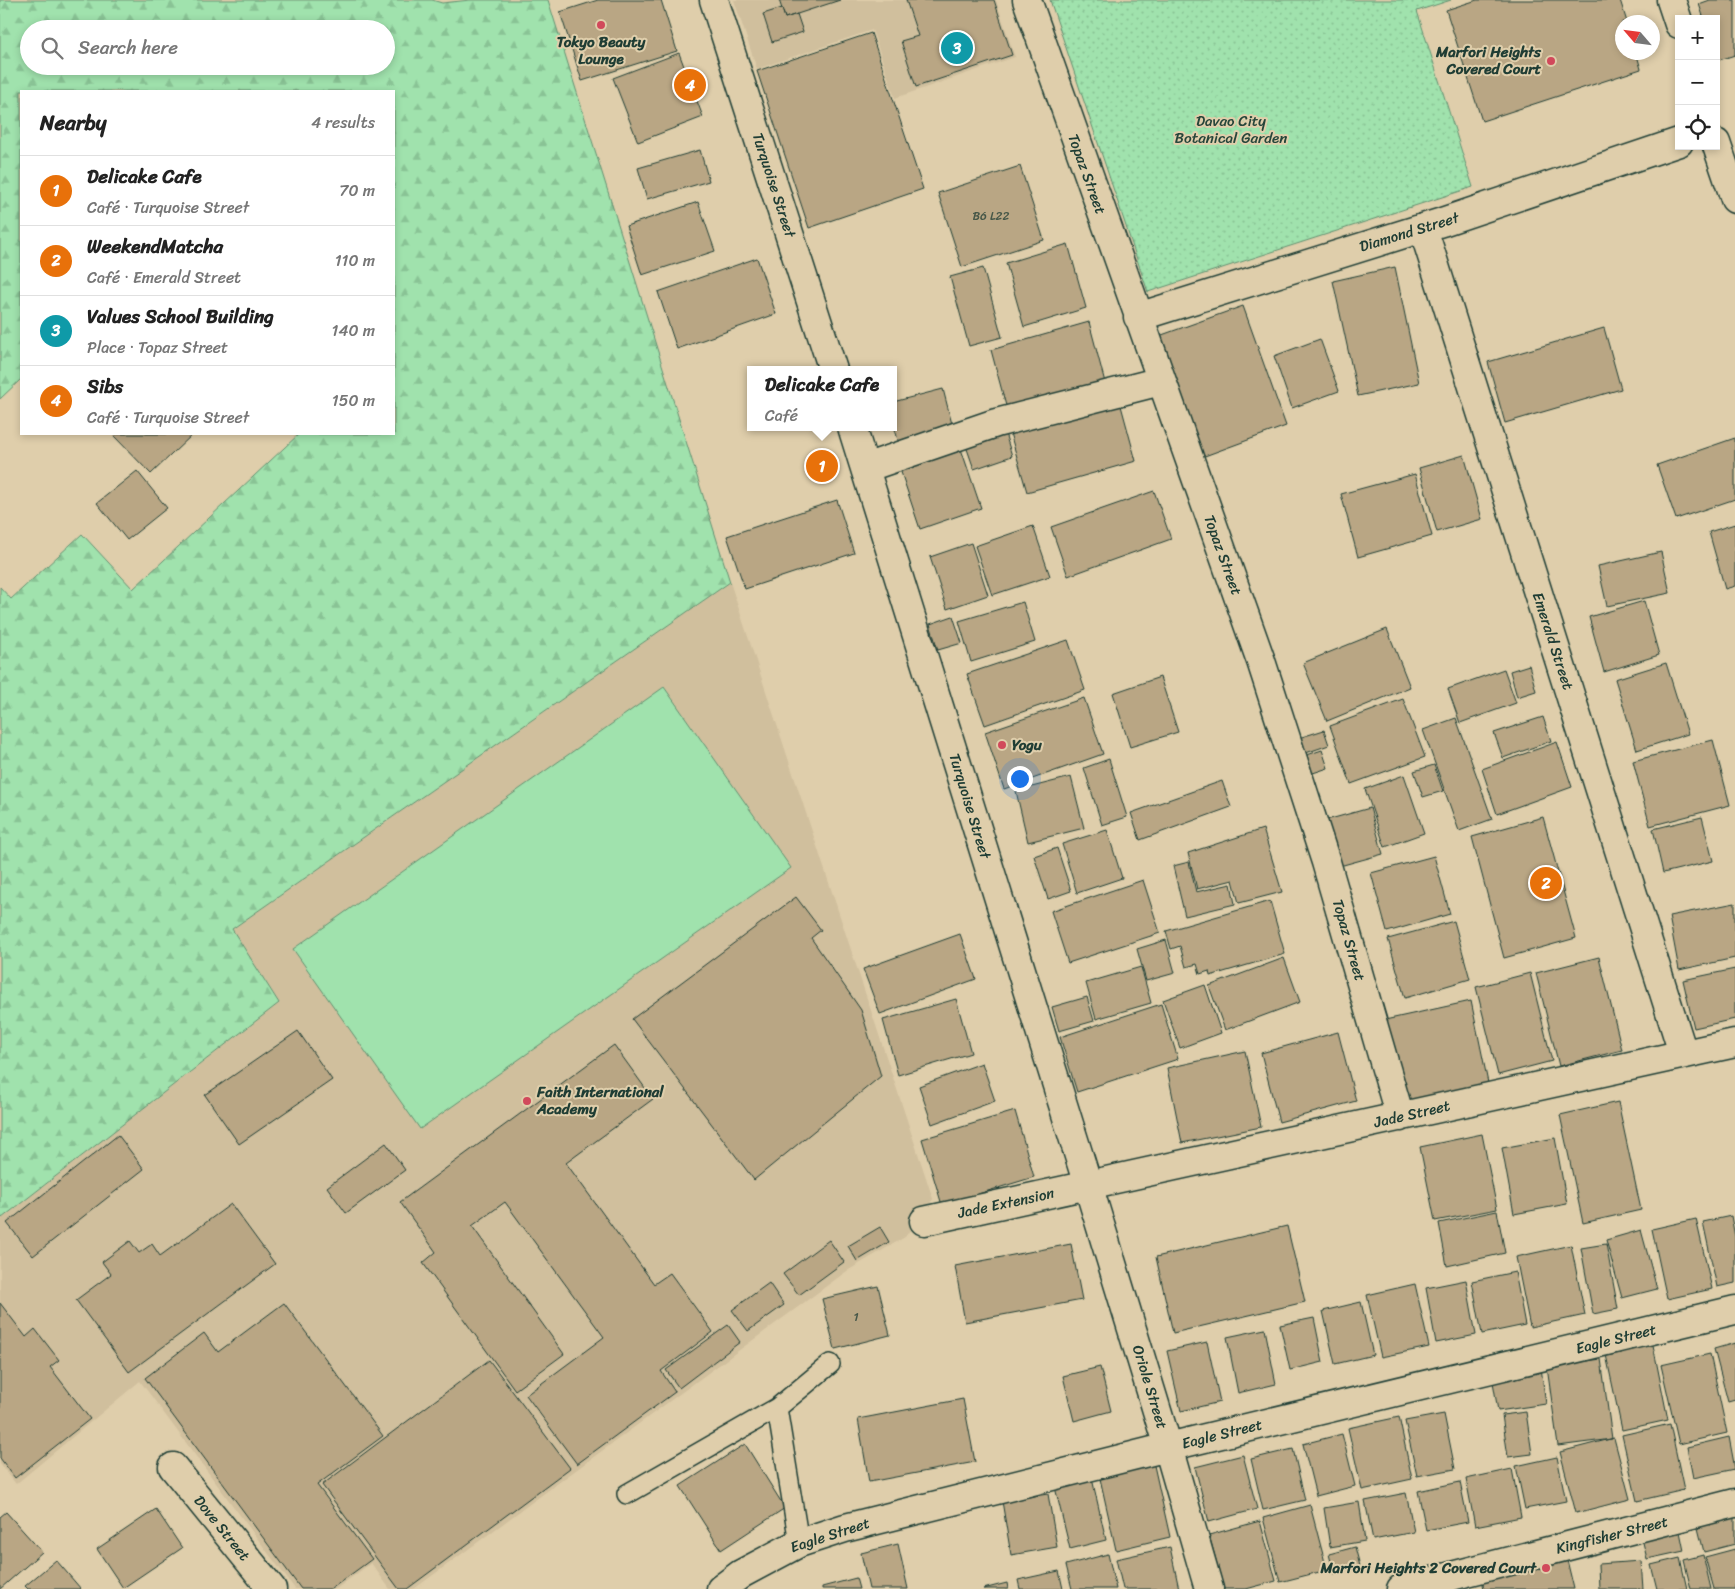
<!DOCTYPE html>
<meta charset="utf-8">
<style>
body{margin:0;font-family:Sriracha,sans-serif;background:#f2f2f2;color:#222}
.controls{position:absolute;right:15px;top:15px;display:grid;overflow:hidden;border-radius:0px;box-shadow:0 2px 8px #0003}
.controls button{width:45px;height:45px;display:grid;place-items:center;padding:0;border:0;border-bottom:1px solid #e0e0e0;background:#fff;color:#222;font:25px sans-serif}
.compass{position:absolute;left:1615px;top:15px;width:45px;height:45px;border-radius:50%;background:#fff;box-shadow:0 2px 8px #0003;rotate:298deg}
.you{position:absolute;left:1019px;top:778px;width:18px;height:18px;margin:-12px;border:4px solid #fff;border-radius:50%;background:#1a73e8;box-shadow:0 0 0 8px #1a73e833}
.badge{display:grid;place-items:center;width:32px;height:32px;border-radius:50%;background:#d1495b;color:#fff;font-size:16px;font-weight:700}
.pin{position:absolute;translate:-50% -50%;border:2px solid #fff;box-shadow:0 1px 5px #0006}
.popup{position:absolute;left:747px;top:366px;width:150px;height:65px;box-sizing:border-box;display:grid;place-content:center;border-radius:0px;background:#fff;filter:drop-shadow(0 1px 4px #0005);font-size:16px;white-space:nowrap;color:#767676}
.popup b{font-size:19px;color:#222}
.popup::after{content:'';position:absolute;left:50%;top:100%;margin-left:-10px;border:10px solid transparent;border-top-color:#fff}
.list{margin:0;padding:0;list-style:none}
h2{display:flex;justify-content:space-between;align-items:center;height:65px;margin:0;padding:0 20px;font-size:21px}
h2 small{font-size:16px;font-weight:400;color:#767676}
.list li{display:grid;grid-template-columns:32px 1fr auto;gap:15px;align-items:center;box-sizing:border-box;height:70px;padding:0 20px;border-top:1px solid #e0e0e0}
.list b{display:block;font-size:19px;white-space:nowrap}
.list p{margin:0;font-size:16px;white-space:nowrap;color:#767676}
.list em{font-size:16px;font-style:normal;color:#767676}
.icon{flex:none;width:28px;height:28px;fill:none;stroke:currentColor;stroke-width:2;stroke-linecap:round;stroke-linejoin:round}
.map{position:relative;flex:none;width:1735px;height:1589px;overflow:hidden}
.search{position:absolute;background:#fff;box-shadow:0 2px 8px #0003;left:20px;top:20px;width:375px;height:55px;display:flex;align-items:center;gap:12px;box-sizing:border-box;padding:0 18px;border-radius:28px;color:#767676;font-size:19px}
.panel{position:absolute;background:#fff;box-shadow:0 2px 8px #0003;left:20px;top:90px;width:375px;height:345px;border-radius:0px}
.map>svg:first-child{display:block}
.built{fill:#d0bf9d}
.grass{fill:#a0e2ad;stroke:#609070}
.forest{fill:url(#forest-firs);stroke:#609070;fill-rule:evenodd}
.park{fill:url(#park-dots);stroke:#609070}
.building{fill:#b9a684;stroke:#1f3d34}
.lines{fill:none;stroke-linecap:round;stroke-linejoin:round}
.lane-casing{stroke:#1f3d34;stroke-width:22}
.street-casing{stroke:#1f3d34;stroke-width:31}
.lane{stroke:#dfceab;stroke-width:19}
.street{stroke:#dfceab;stroke-width:28}
.poi-dot{fill:#d1495b;stroke:#dfceab;stroke-width:2}
.labels{text-anchor:middle;dominant-baseline:central;stroke-width:4;stroke-linejoin:round;paint-order:stroke}
.number-label{font-size:12px;fill:#465748}
.poi-label{font-size:15px;font-weight:bold;fill:#1f3d34;stroke:#dfceab;text-anchor:end}
.park-label{font-size:15px;fill:#25453a;stroke:#dfceab}
.street-label{font-size:15px;fill:#1f3d34;stroke:#dfceab}
</style>
<div class="map">
<svg width="1735" height="1589" viewBox="0 0 1735 1589">
<defs>
<pattern id="forest-firs" width="22" height="20" patternUnits="userSpaceOnUse" patternTransform="scale(1.25)"><rect width="22" height="20" fill="#a0e2ad"/><path d="M5 1l3.5 6h-7zM16 11l3.5 6h-7z" fill="#89c395"/></pattern>
<pattern id="park-dots" width="8" height="8" patternUnits="userSpaceOnUse" patternTransform="scale(1.25)"><rect width="8" height="8" fill="#a0e2ad"/><path d="M2 2h.1M6 6h.1" fill="none" stroke="#89c395" stroke-width="1.8" stroke-linecap="round"/></pattern>
</defs>
<rect width="100%" height="100%" fill="#dfceab"/>
<filter id="ink" filterUnits="userSpaceOnUse"><feTurbulence type="fractalNoise" baseFrequency=".02" numOctaves="2"/><feDisplacementMap in="SourceGraphic" scale="10" xChannelSelector="R" yChannelSelector="G"/><feConvolveMatrix kernelMatrix="1 2 1 2 8 2 1 2 1" color-interpolation-filters="sRGB"/></filter>
<g filter="url(#ink)">
<path class="built" d="M 734,0 L 996,0 L 1015,57 L 895,98 L 872,30 L 757,69 Z
M 730,582 L 933,1199 L 905,1237 L 847,1271 L 414,1589 L 390,1589 L 371,1563 L 336,1589 L 295,1589 L 140,1381 L 16,1484 L 0,1464 L 0,1220 L 279,1003 L 231,930 Z"/>
<path class="grass" d="M 664,687 L 791,868 L 420,1129 L 293,949 Z"/>
<path class="forest" d="M 0,0 L 432,0 L 442,3 L 470,0 L 548,0 L 730,582 L 232,929 L 279,1003 L 2,1218 L 0,1214 L 0,587 L 11,599 L 82,534 L 133,589 L 299,434 L 394,434 L 394,91 L 21,91 L 21,379 L 0,399 ZM 29,29 L 386,29 L 386,66 L 29,66 Z"/>
<path class="park" d="M 1050,0 L 1451,0 L 1417,11 L 1473,187 L 1148,292 Z"/>
<path class="building" d="M 598,0 L 661,0 L 677,51 L 582,81 L 560,12 Z
M 779,0 L 840,0 L 785,18 Z
M 906,0 L 994,0 L 1012,55 L 916,87 L 901,41 L 918,36 Z
M 1477,0 L 1620,0 L 1627,22 L 1622,22 L 1622,52 L 1636,52 L 1641,69 L 1482,121 L 1446,10 Z
M 1710,0 L 1735,0 L 1735,55 L 1716,61 L 1716,19 L 1704,19 L 1699,4 Z
M 782,8 L 785,18 L 797,14 L 803,32 L 772,42 L 763,14 Z
M 871,33 L 923,189 L 809,228 L 757,71 Z
M 679,53 L 703,117 L 638,142 L 613,78 Z
M 700,150 L 709,181 L 647,199 L 638,168 Z
M 1020,166 L 1044,240 L 962,267 L 938,193 Z
M 698,202 L 715,251 L 642,275 L 626,226 Z
M 1068,244 L 1086,308 L 1024,327 L 1006,263 Z
M 757,258 L 776,314 L 677,349 L 658,292 Z
M 1395,267 L 1419,383 L 1358,396 L 1333,281 Z
M 983,268 L 1002,337 L 969,346 L 950,277 Z
M 1243,306 L 1286,426 L 1202,457 L 1159,336 Z
M 1089,322 L 1107,390 L 1009,417 L 991,350 Z
M 1604,328 L 1621,389 L 1505,423 L 1488,362 Z
M 1320,339 L 1339,391 L 1292,408 L 1274,356 Z
M 943,389 L 953,428 L 899,444 L 893,422 L 893,402 Z
M 1120,402 L 1136,461 L 1027,492 L 1010,433 Z
M 1004,430 L 1012,456 L 974,469 L 965,443 Z
M 112,434 L 193,434 L 151,474 Z
M 1735,438 L 1735,499 L 1676,519 L 1657,465 Z
M 960,446 L 981,508 L 920,529 L 899,466 Z
M 1464,455 L 1482,519 L 1437,532 L 1419,468 Z
M 137,471 L 167,508 L 127,540 L 97,503 Z
M 1415,474 L 1432,536 L 1358,557 L 1341,494 Z
M 1154,491 L 1171,539 L 1068,576 L 1051,527 Z
M 837,500 L 854,553 L 745,589 L 727,536 Z
M 1735,524 L 1735,586 L 1725,589 L 1709,532 Z
M 1033,526 L 1050,576 L 992,595 L 975,546 Z
M 971,543 L 988,595 L 947,609 L 930,557 Z
M 1661,552 L 1670,593 L 1607,606 L 1598,566 Z
M 1644,601 L 1659,655 L 1604,672 L 1589,617 Z
M 1023,602 L 1035,642 L 971,662 L 959,621 Z
M 953,616 L 962,643 L 938,650 L 930,624 Z
M 1387,629 L 1410,687 L 1327,721 L 1303,663 Z
M 1068,640 L 1085,690 L 985,725 L 967,674 Z
M 1666,663 L 1688,734 L 1637,750 L 1615,679 Z
M 1529,665 L 1536,691 L 1517,697 L 1510,671 Z
M 1504,669 L 1516,703 L 1460,723 L 1448,689 Z
M 1160,677 L 1178,732 L 1130,747 L 1113,693 Z
M 1084,698 L 1103,754 L 1004,789 L 985,732 Z
M 1403,699 L 1425,757 L 1351,784 L 1330,726 Z
M 1543,717 L 1551,741 L 1503,758 L 1494,733 Z
M 1456,718 L 1492,819 L 1459,831 L 1423,730 Z
M 1324,730 L 1329,745 L 1294,757 L 1289,741 Z
M 1713,740 L 1730,805 L 1650,826 L 1633,761 Z
M 1557,742 L 1572,787 L 1497,814 L 1482,769 Z
M 1322,750 L 1328,768 L 1301,777 L 1295,759 Z
M 1109,759 L 1127,817 L 1102,825 L 1084,768 Z
M 1434,765 L 1443,791 L 1423,797 L 1414,771 Z
M 1404,775 L 1424,833 L 1385,847 L 1365,789 Z
M 1071,777 L 1084,828 L 1028,842 L 1016,791 Z
M 1222,781 L 1231,807 L 1140,840 L 1131,813 Z
M 1370,808 L 1383,854 L 1336,867 L 1323,821 Z
M 1543,817 L 1576,938 L 1504,958 L 1472,837 Z
M 1702,817 L 1713,861 L 1663,873 L 1653,829 Z
M 1263,829 L 1282,892 L 1239,903 L 1233,880 L 1197,889 L 1188,853 Z
M 1107,830 L 1122,878 L 1077,893 L 1062,844 Z
M 1057,848 L 1071,891 L 1048,899 L 1034,856 Z
M 1434,856 L 1450,914 L 1387,932 L 1371,873 Z
M 1189,862 L 1196,892 L 1231,884 L 1235,904 L 1185,916 L 1173,866 Z
M 1143,880 L 1160,933 L 1068,963 L 1051,911 Z
M 796,897 L 821,930 L 811,938 L 861,1010 L 881,1076 L 754,1180 L 632,1019 Z
M 1270,901 L 1285,954 L 1210,976 L 1209,971 L 1200,974 L 1197,964 L 1186,967 L 1180,946 L 1171,949 L 1166,931 Z
M 1735,903 L 1735,958 L 1679,970 L 1669,916 Z
M 1454,921 L 1470,979 L 1405,998 L 1388,939 Z
M 960,934 L 976,979 L 880,1014 L 863,969 Z
M 1166,940 L 1175,973 L 1146,981 L 1137,949 Z
M 1599,957 L 1622,1050 L 1559,1066 L 1536,973 Z
M 1284,958 L 1300,1002 L 1225,1030 L 1209,986 Z
M 1141,967 L 1151,1003 L 1096,1019 L 1086,983 Z
M 1735,969 L 1735,1019 L 1694,1028 L 1683,980 Z
M 1530,973 L 1552,1061 L 1498,1075 L 1476,987 Z
M 1205,985 L 1221,1033 L 1180,1048 L 1163,1000 Z
M 1087,997 L 1094,1021 L 1059,1031 L 1052,1007 Z
M 956,999 L 971,1053 L 898,1075 L 883,1020 Z
M 1471,1001 L 1488,1083 L 1402,1102 L 1385,1020 Z
M 1161,1004 L 1178,1059 L 1077,1092 L 1060,1037 Z
M 298,1031 L 332,1080 L 239,1144 L 205,1095 Z
M 1338,1032 L 1356,1101 L 1279,1122 L 1261,1053 Z
M 614,1045 L 653,1099 L 566,1163 L 654,1284 L 670,1273 L 713,1332 L 661,1371 L 675,1392 L 577,1464 L 526,1395 L 604,1337 L 505,1202 L 472,1226 L 564,1354 L 515,1390 L 423,1263 L 436,1252 L 400,1202 Z
M 1245,1051 L 1261,1127 L 1182,1143 L 1167,1068 Z
M 982,1063 L 995,1101 L 932,1124 L 919,1086 Z
M 1618,1102 L 1641,1210 L 1583,1223 L 1560,1115 Z
M 1015,1111 L 1034,1177 L 942,1205 L 922,1139 Z
M 1482,1134 L 1497,1209 L 1435,1221 L 1420,1147 Z
M 118,1135 L 144,1169 L 33,1256 L 7,1223 Z
M 1555,1138 L 1567,1204 L 1514,1214 L 1502,1148 Z
M 386,1143 L 405,1170 L 346,1213 L 327,1187 Z
M 231,1204 L 275,1264 L 129,1372 L 76,1300 L 111,1274 L 102,1262 L 130,1241 L 139,1253 L 152,1244 L 160,1256 Z
M 1497,1211 L 1505,1253 L 1447,1266 L 1439,1223 Z
M 1731,1216 L 1735,1237 L 1735,1283 L 1717,1287 L 1703,1222 Z
M 1696,1219 L 1712,1289 L 1667,1299 L 1652,1229 Z
M 1287,1226 L 1305,1302 L 1173,1333 L 1156,1257 Z
M 880,1227 L 889,1242 L 857,1261 L 848,1246 Z
M 1641,1230 L 1657,1289 L 1622,1298 L 1606,1240 Z
M 829,1240 L 844,1262 L 799,1295 L 783,1274 Z
M 1071,1244 L 1082,1300 L 965,1322 L 955,1266 Z
M 1606,1244 L 1618,1309 L 1593,1314 L 1581,1248 Z
M 1571,1245 L 1585,1315 L 1530,1327 L 1516,1257 Z
M 1515,1272 L 1525,1325 L 1482,1334 L 1472,1281 Z
M 1466,1280 L 1476,1335 L 1436,1343 L 1426,1288 Z
M 769,1283 L 784,1305 L 748,1331 L 732,1310 Z
M 1415,1284 L 1429,1347 L 1381,1357 L 1367,1295 Z
M 878,1286 L 890,1335 L 835,1349 L 822,1299 Z
M 1361,1302 L 1373,1355 L 1335,1364 L 1323,1311 Z
M 0,1303 L 26,1337 L 35,1329 L 59,1360 L 50,1367 L 90,1419 L 15,1478 L 0,1458 Z
M 284,1303 L 383,1436 L 317,1485 L 372,1559 L 331,1589 L 301,1589 L 145,1378 L 204,1333 L 218,1352 Z
M 1314,1318 L 1323,1362 L 1290,1370 L 1280,1325 Z
M 728,1325 L 740,1342 L 679,1388 L 666,1370 Z
M 1265,1329 L 1276,1384 L 1238,1393 L 1227,1337 Z
M 1652,1340 L 1668,1420 L 1622,1430 L 1605,1350 Z
M 1207,1342 L 1220,1402 L 1181,1411 L 1167,1351 Z
M 1735,1343 L 1735,1400 L 1728,1402 L 1714,1349 Z
M 1710,1354 L 1727,1433 L 1679,1444 L 1661,1365 Z
M 1601,1359 L 1612,1439 L 1558,1446 L 1547,1367 Z
M 489,1360 L 570,1468 L 407,1589 L 399,1589 L 322,1485 Z
M 1100,1367 L 1111,1411 L 1074,1421 L 1063,1376 Z
M 1541,1368 L 1546,1404 L 1498,1411 L 1492,1376 Z
M 963,1399 L 975,1462 L 869,1482 L 858,1419 Z
M 1526,1412 L 1532,1454 L 1508,1457 L 1502,1415 Z
M 1444,1414 L 1455,1469 L 1417,1476 L 1405,1421 Z
M 1399,1417 L 1412,1479 L 1362,1490 L 1348,1428 Z
M 1670,1424 L 1684,1490 L 1637,1501 L 1622,1435 Z
M 1342,1434 L 1355,1486 L 1316,1496 L 1303,1444 Z
M 1729,1437 L 1735,1469 L 1693,1478 L 1687,1447 Z
M 1614,1438 L 1630,1499 L 1576,1513 L 1560,1452 Z
M 745,1444 L 785,1508 L 721,1550 L 680,1486 Z
M 1293,1449 L 1305,1500 L 1263,1510 L 1251,1459 Z
M 1243,1455 L 1257,1509 L 1209,1522 L 1195,1467 Z
M 1557,1457 L 1566,1501 L 1525,1509 L 1516,1466 Z
M 1153,1461 L 1170,1537 L 1116,1550 L 1099,1474 Z
M 1512,1469 L 1521,1517 L 1475,1526 L 1466,1479 Z
M 1091,1474 L 1106,1540 L 1070,1549 L 1054,1483 Z
M 1460,1482 L 1468,1522 L 1426,1530 L 1418,1491 Z
M 1406,1493 L 1414,1532 L 1373,1540 L 1365,1501 Z
M 1048,1494 L 1057,1547 L 1011,1555 L 1002,1501 Z
M 1359,1502 L 1365,1541 L 1330,1547 L 1324,1508 Z
M 1310,1505 L 1327,1570 L 1280,1582 L 1263,1518 Z
M 156,1509 L 182,1548 L 123,1588 L 97,1549 Z
M 1735,1509 L 1735,1544 L 1704,1552 L 1696,1520 Z
M 6,1512 L 42,1552 L 0,1589 L 0,1517 Z
M 1260,1521 L 1276,1581 L 1246,1589 L 1224,1589 L 1209,1535 Z
M 1678,1522 L 1684,1551 L 1647,1559 L 1640,1530 Z
M 898,1544 L 908,1589 L 869,1589 L 861,1553 Z
M 1170,1547 L 1179,1589 L 1123,1589 L 1116,1559 Z
M 1355,1547 L 1360,1566 L 1334,1574 L 1329,1554 Z
M 1735,1549 L 1735,1589 L 1714,1589 L 1705,1557 Z
M 1108,1554 L 1116,1589 L 1072,1589 L 1066,1565 Z
M 1703,1555 L 1711,1589 L 1691,1589 L 1684,1560 Z
M 1566,1556 L 1574,1589 L 1484,1589 L 1482,1579 Z
M 1680,1558 L 1687,1589 L 1657,1589 L 1651,1565 Z
M 56,1560 L 81,1589 L 28,1589 L 25,1586 Z
M 1641,1561 L 1643,1589 L 1599,1589 L 1598,1564 Z
M 1059,1571 L 1063,1589 L 1020,1589 L 1018,1580 Z
M 856,1578 L 859,1589 L 822,1589 L 822,1587 Z
M 1007,1583 L 1008,1589 L 983,1589 Z"/>
<g class="lines">
<defs>
<path id="lane" d="M 777,1408 L 799,1543
M 627,1494 L 777,1408 L 830,1364"/>
<path id="street" d="M 714,0 L 833,370
M 1027,0 L 1261,661 L 1326,862 L 1400,1117
M 1671,0 L 1679,24
M 1716,143 L 1735,199
M 1423,228 L 1683,1053
M 1138,317 L 1442,222 L 1679,142
M 852,427 L 1088,1185 L 1168,1447 L 1209,1589
M 865,468 L 996,423 L 1161,381
M 924,1221 L 1735,1043
M 173,1467 L 272,1589
M 721,1589 L 741,1574 L 799,1543 L 845,1528 L 1168,1447 L 1735,1310
M 1401,1589 L 1735,1503"/>
</defs>
<use href="#lane" class="lane-casing"/>
<use href="#street" class="street-casing"/>
<use href="#lane" class="lane"/>
<use href="#street" class="street"/>
</g>
</g>
<g class="poi-dot">
<circle cx="601" cy="25" r="5"/>
<circle cx="1551" cy="61" r="5"/>
<circle cx="1002" cy="745" r="5"/>
<circle cx="527" cy="1101" r="5"/>
<circle cx="1546" cy="1568" r="5"/>
</g>
<g class="labels">
<g class="number-label">
<text x="991" y="216">B6 L22</text>
<text x="856" y="1317">1</text>
</g>
<g class="poi-label">
<text x="601" y="42" text-anchor="middle">Tokyo Beauty<tspan x="601" dy="17">Lounge</tspan></text>
<text x="1541" y="52">Marfori Heights<tspan x="1541" dy="17">Covered Court</tspan></text>
<text x="1012" y="745" text-anchor="start">Yogu</text>
<text x="537" y="1092" text-anchor="start">Faith International<tspan x="537" dy="17">Academy</tspan></text>
<text x="1536" y="1568">Marfori Heights 2 Covered Court</text>
</g>
<g class="park-label">
<text x="1231" y="121">Davao City<tspan x="1231" dy="17">Botanical Garden</tspan></text>
</g>
<g class="street-label">
<text transform="translate(1087 174) rotate(70)">Topaz Street</text>
<text transform="translate(774 185) rotate(72)">Turquoise Street</text>
<text transform="translate(1409 232) rotate(-17)">Diamond Street</text>
<text transform="translate(1223 555) rotate(70)">Topaz Street</text>
<text transform="translate(1553 641) rotate(72)">Emerald Street</text>
<text transform="translate(970 806) rotate(73)">Turquoise Street</text>
<text transform="translate(1349 940) rotate(74)">Topaz Street</text>
<text transform="translate(1412 1114) rotate(-13)">Jade Street</text>
<text transform="translate(1006 1203) rotate(-12)">Jade Extension</text>
<text transform="translate(1616 1339) rotate(-14)">Eagle Street</text>
<text transform="translate(1150 1387) rotate(73)">Oriole Street</text>
<text transform="translate(1222 1434) rotate(-14)">Eagle Street</text>
<text transform="translate(222 1528) rotate(51)">Dove Street</text>
<text transform="translate(830 1535) rotate(-18)">Eagle Street</text>
<text transform="translate(1612 1535) rotate(-14)">Kingfisher Street</text>
</g>
</g>
</svg>
<div class="controls">
<button>+</button>
<button>−</button>
<button><svg class="icon" aria-label="locate" viewBox="0 0 24 24"><circle cx="12" cy="12" r="6"/><path d="M12 2v4M12 18v4M2 12h4M18 12h4"/></svg></button>
</div>
<svg class="compass" viewBox="-18 -18 36 36"><path d="M0-13l5 13h-10z" fill="#e53935"/><path d="M0 13l5-13h-10z" fill="#767676"/></svg>
<div class="you"></div>
<div class="pin badge" style="left:822px;top:466px;background:#e8710a">1</div>
<div class="popup"><b>Delicake Cafe</b>Café</div>
<div class="pin badge" style="left:1546px;top:883px;background:#e8710a">2</div>
<div class="pin badge" style="left:957px;top:48px;background:#0f9aa8">3</div>
<div class="pin badge" style="left:690px;top:85px;background:#e8710a">4</div>
<div class="search"><svg class="icon" aria-label="search" viewBox="0 0 24 24"><circle cx="10" cy="10" r="6"/><path d="M15 15l6 6"/></svg>Search here</div>
<section class="panel">
<h2>Nearby<small>4 results</small></h2>
<ul class="list">
<li><span class="badge" style="background:#e8710a">1</span><div><b>Delicake Cafe</b><p>Café · Turquoise Street</p></div><em>70 m</em></li>
<li><span class="badge" style="background:#e8710a">2</span><div><b>WeekendMatcha</b><p>Café · Emerald Street</p></div><em>110 m</em></li>
<li><span class="badge" style="background:#0f9aa8">3</span><div><b>Values School Building</b><p>Place · Topaz Street</p></div><em>140 m</em></li>
<li><span class="badge" style="background:#e8710a">4</span><div><b>Sibs</b><p>Café · Turquoise Street</p></div><em>150 m</em></li>
</ul>
</section>
</div>
